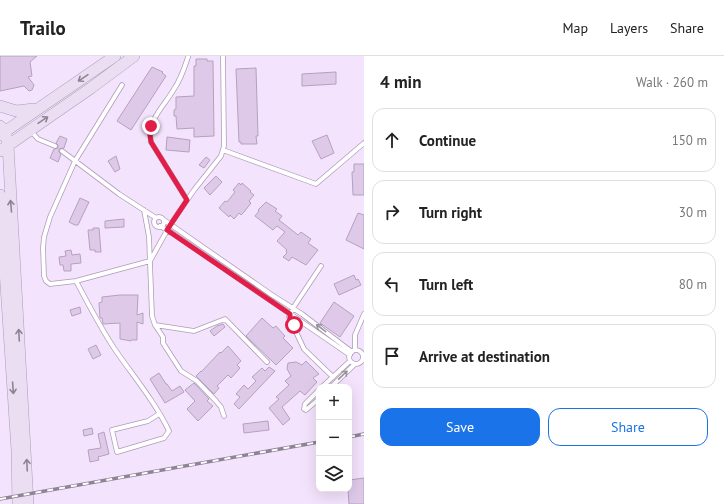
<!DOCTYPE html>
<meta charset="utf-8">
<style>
body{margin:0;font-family:"PT Sans",sans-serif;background:#f6f6f6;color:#222}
.controls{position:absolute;right:12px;bottom:12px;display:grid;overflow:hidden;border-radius:8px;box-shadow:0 4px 16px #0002}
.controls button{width:36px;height:36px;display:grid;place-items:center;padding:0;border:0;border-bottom:1px solid #e0e0e0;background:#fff;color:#222;font:20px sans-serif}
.stop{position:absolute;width:12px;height:12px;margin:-9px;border:3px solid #e11d48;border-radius:50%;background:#fff}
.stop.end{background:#e11d48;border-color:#fff;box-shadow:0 1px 4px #0008}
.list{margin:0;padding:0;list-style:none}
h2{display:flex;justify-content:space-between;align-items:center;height:52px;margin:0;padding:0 16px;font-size:17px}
h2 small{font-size:13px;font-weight:400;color:#767676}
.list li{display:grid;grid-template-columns:26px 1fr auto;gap:12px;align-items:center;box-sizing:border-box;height:64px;margin:0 8px 8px;padding:0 8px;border:1px solid #e0e0e0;border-radius:12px}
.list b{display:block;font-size:15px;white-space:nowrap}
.list em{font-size:13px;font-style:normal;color:#767676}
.actions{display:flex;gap:8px;padding:12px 16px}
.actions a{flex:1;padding:9px 0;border:1px solid #1a73e8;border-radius:12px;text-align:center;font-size:14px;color:#1a73e8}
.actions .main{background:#1a73e8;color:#fff}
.icon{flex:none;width:22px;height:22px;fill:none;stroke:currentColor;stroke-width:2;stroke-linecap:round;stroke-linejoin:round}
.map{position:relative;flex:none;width:364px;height:448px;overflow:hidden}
header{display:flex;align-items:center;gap:24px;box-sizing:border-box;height:56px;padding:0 20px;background:#fff;border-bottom:1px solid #e0e0e0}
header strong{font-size:19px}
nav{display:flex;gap:22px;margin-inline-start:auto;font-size:14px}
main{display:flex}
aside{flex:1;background:#fff}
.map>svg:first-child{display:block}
.building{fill:#dec9e9;stroke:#b5a1bf}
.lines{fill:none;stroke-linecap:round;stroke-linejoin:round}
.service-casing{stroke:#af9bb9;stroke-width:5.5}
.secondary-casing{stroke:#af9bb9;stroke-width:12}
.service{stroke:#fff;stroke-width:4}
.secondary{stroke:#ecdef2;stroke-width:11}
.rail-casing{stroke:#8f8396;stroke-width:3.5}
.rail{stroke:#fff;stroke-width:2;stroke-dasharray:6;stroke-linecap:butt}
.oneway{stroke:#8e8393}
.oneway2{stroke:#98959a}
.route{stroke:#e11d48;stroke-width:5}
</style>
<header>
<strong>Trailo</strong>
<nav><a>Map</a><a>Layers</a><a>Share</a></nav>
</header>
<main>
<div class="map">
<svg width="364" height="448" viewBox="0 0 364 448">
<rect width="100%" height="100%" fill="#f3e3fc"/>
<path class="building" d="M 0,0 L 37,0 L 30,6 L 32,20 L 28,21 L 34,29 L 32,34 L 29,35 L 24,30 L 0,35 Z
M 196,3 L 207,3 L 207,5 L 213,5 L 214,80 L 194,81 L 194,72 L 177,73 L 176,60 L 174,60 L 174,54 L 176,53 L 176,41 L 194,40 L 194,10 L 196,10 Z
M 152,11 L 163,16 L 162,17 L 166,20 L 131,74 L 117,65 Z
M 256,12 L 258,80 L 256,80 L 257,88 L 241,88 L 241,86 L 239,86 L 236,13 Z
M 336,16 L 336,28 L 302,30 L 302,18 Z
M 327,79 L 334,97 L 321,103 L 312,85 Z
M 60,80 L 67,83 L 64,92 L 59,93 L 59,96 L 61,98 L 58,106 L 50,102 L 54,93 L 58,92 L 58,89 L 56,87 Z
M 167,81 L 190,84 L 189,96 L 166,94 Z
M 116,100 L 120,113 L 115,116 L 108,105 Z
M 206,101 L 210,104 L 204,112 L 199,109 Z
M 354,108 L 364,108 L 364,139 L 353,139 L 352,116 L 354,116 Z
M 216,120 L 222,126 L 210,139 L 204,132 Z
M 239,127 L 241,129 L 242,127 L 251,135 L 250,136 L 254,139 L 249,145 L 251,147 L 244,156 L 241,159 L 239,157 L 234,163 L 230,159 L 229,161 L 219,152 L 225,145 L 227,146 L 235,136 L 233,134 Z
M 80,142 L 89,146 L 78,169 L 75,169 L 69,166 Z
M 266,146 L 277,153 L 275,155 L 282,160 L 279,164 L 298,179 L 301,176 L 311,183 L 308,187 L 318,194 L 306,209 L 292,201 L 289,205 L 283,201 L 287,197 L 286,195 L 287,194 L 277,185 L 285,176 L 277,170 L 273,174 L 255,160 L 259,155 L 258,154 Z
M 358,157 L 364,159 L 364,193 L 346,184 Z
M 124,163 L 124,171 L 105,172 L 105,165 Z
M 93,172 L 99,172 L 101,196 L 95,196 L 95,194 L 90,194 L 88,174 L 93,174 Z
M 71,194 L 72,199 L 80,198 L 81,207 L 71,208 L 71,215 L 64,215 L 63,209 L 60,209 L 59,201 L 66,200 L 65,195 Z
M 354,219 L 356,224 L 358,223 L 361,229 L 339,239 L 334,228 Z
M 120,239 L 138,239 L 137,259 L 143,257 L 143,268 L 137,266 L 137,284 L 131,284 L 131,285 L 120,283 L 120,267 L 103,268 L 102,262 L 100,262 L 99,247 L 102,246 L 102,241 Z
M 334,246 L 354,260 L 340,281 L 320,267 Z
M 80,251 L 81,257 L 72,260 L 70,254 Z
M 262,262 L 273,272 L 276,270 L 285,280 L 283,282 L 293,292 L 276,309 L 246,280 Z
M 223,268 L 225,271 L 214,280 L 210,275 L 217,270 Z
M 96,289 L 101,299 L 93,303 L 88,293 Z
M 228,290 L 241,305 L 237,309 L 240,312 L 231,322 L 228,319 L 217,330 L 219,332 L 214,338 L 196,320 L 201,315 L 201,316 L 220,296 L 221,297 Z
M 306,305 L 319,318 L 313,322 L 317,326 L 305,339 L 300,335 L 282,351 L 290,363 L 283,369 L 269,352 L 279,343 L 276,341 L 289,329 L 285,325 L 291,320 L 287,313 L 288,307 L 296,306 L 302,309 Z
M 269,311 L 275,315 L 239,353 L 234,348 L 240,341 L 236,338 L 244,329 L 248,333 L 256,325 L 252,321 L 262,312 L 265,315 Z
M 159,317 L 166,328 L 167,328 L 172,335 L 180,330 L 184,336 L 165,347 L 150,323 Z
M 194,327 L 209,343 L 207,345 L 213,350 L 198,365 L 187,353 L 195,345 L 185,334 Z
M 268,365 L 269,374 L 244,377 L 243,368 Z
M 92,372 L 93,378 L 84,380 L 83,374 Z
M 104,376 L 109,398 L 98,401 L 99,404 L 90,406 L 88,394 L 101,392 L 98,378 Z
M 364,422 L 364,448 L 349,448 L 348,433 L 349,433 L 349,424 Z"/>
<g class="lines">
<defs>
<path id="service" d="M 122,29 L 75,105 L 50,161 L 44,181 L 43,192 L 44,220 L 46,225 L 50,228 L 76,225 L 150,205 L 170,169 L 194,134 L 221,100 L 224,90 L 223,0
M 31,75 L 38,83 L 55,90
M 223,94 L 316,128 L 364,87
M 62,95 L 119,138 L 156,162
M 187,144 L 151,86 C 147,63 164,51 174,33 C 181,23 184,13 188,1
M 144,154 L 149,181 L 152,260 L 155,269 L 163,281 L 163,287 L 181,315 L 197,325 L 216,345 L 221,351 L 224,360
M154 166a5 5 0 1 1 10 0a5 5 0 1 1-10 0Z
M 164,164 L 272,239 L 302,258 L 352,296
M 160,170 L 172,177 L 350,299
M 321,210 L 293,252 L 289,261 L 304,293 L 333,321
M 76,225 C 89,249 101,273 116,295 C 134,321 155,346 169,375 L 164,382 L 117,396 L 112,374 L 148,365 L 159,358
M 155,269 L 194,275 L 225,263 L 267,306
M 355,294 L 355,279 L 364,258
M349 301a7 7 0 1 1 14 0a7 7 0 1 1-14 0Z
M 322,331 L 350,305
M 331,331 L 355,308
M 319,334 L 305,348 L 304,353 L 306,354 L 319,343"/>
<path id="secondary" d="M 0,50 L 16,55 L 34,53
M 0,70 L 5,75 L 8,89 L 28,448
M 0,79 L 115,0
M 0,95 L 91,32 L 134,0
M 0,139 L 17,394 L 18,448"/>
</defs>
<use href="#service" class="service-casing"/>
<use href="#secondary" class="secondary-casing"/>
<use href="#service" class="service"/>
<use href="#secondary" class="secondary"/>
<defs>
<path id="rail" d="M 349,381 L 364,378
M 0,443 L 319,386"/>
</defs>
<use href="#rail" class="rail-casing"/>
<use href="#rail" class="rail"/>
</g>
<defs><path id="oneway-shaft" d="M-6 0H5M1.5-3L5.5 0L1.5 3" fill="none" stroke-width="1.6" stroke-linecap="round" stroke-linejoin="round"/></defs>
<g class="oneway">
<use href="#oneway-shaft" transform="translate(83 22) rotate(146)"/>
<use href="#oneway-shaft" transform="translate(43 64) rotate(-34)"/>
<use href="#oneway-shaft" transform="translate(11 150) rotate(-95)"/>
<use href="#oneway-shaft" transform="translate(19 279) rotate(-93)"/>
<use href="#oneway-shaft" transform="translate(13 332) rotate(86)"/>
<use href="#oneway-shaft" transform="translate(27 409) rotate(-93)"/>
</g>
<g class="oneway2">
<use href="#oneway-shaft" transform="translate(321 272) rotate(-143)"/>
<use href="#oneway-shaft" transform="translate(343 319) rotate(-44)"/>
</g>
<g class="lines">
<path class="route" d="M 151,70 L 150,79 L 151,86 L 187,144 L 167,174 L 290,258 L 290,264 L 294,269"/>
</g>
</svg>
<div class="controls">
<button>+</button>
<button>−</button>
<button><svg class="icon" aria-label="layers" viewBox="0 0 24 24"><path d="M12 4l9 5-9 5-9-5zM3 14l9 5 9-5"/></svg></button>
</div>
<div class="stop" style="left:294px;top:269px"></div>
<div class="stop end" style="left:151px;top:70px"></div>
</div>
<aside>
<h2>4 min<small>Walk · 260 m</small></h2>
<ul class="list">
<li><svg class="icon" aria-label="ahead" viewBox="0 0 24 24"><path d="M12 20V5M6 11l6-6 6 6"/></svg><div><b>Continue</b></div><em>150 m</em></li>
<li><svg class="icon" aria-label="right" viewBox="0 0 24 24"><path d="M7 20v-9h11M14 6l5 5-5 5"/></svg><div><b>Turn right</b></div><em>30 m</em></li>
<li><svg class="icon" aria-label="left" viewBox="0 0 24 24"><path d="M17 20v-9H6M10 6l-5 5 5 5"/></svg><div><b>Turn left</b></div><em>80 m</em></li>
<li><svg class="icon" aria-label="arrive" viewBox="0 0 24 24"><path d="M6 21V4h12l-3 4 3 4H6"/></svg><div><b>Arrive at destination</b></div></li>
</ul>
<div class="actions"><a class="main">Save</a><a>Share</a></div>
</aside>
</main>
